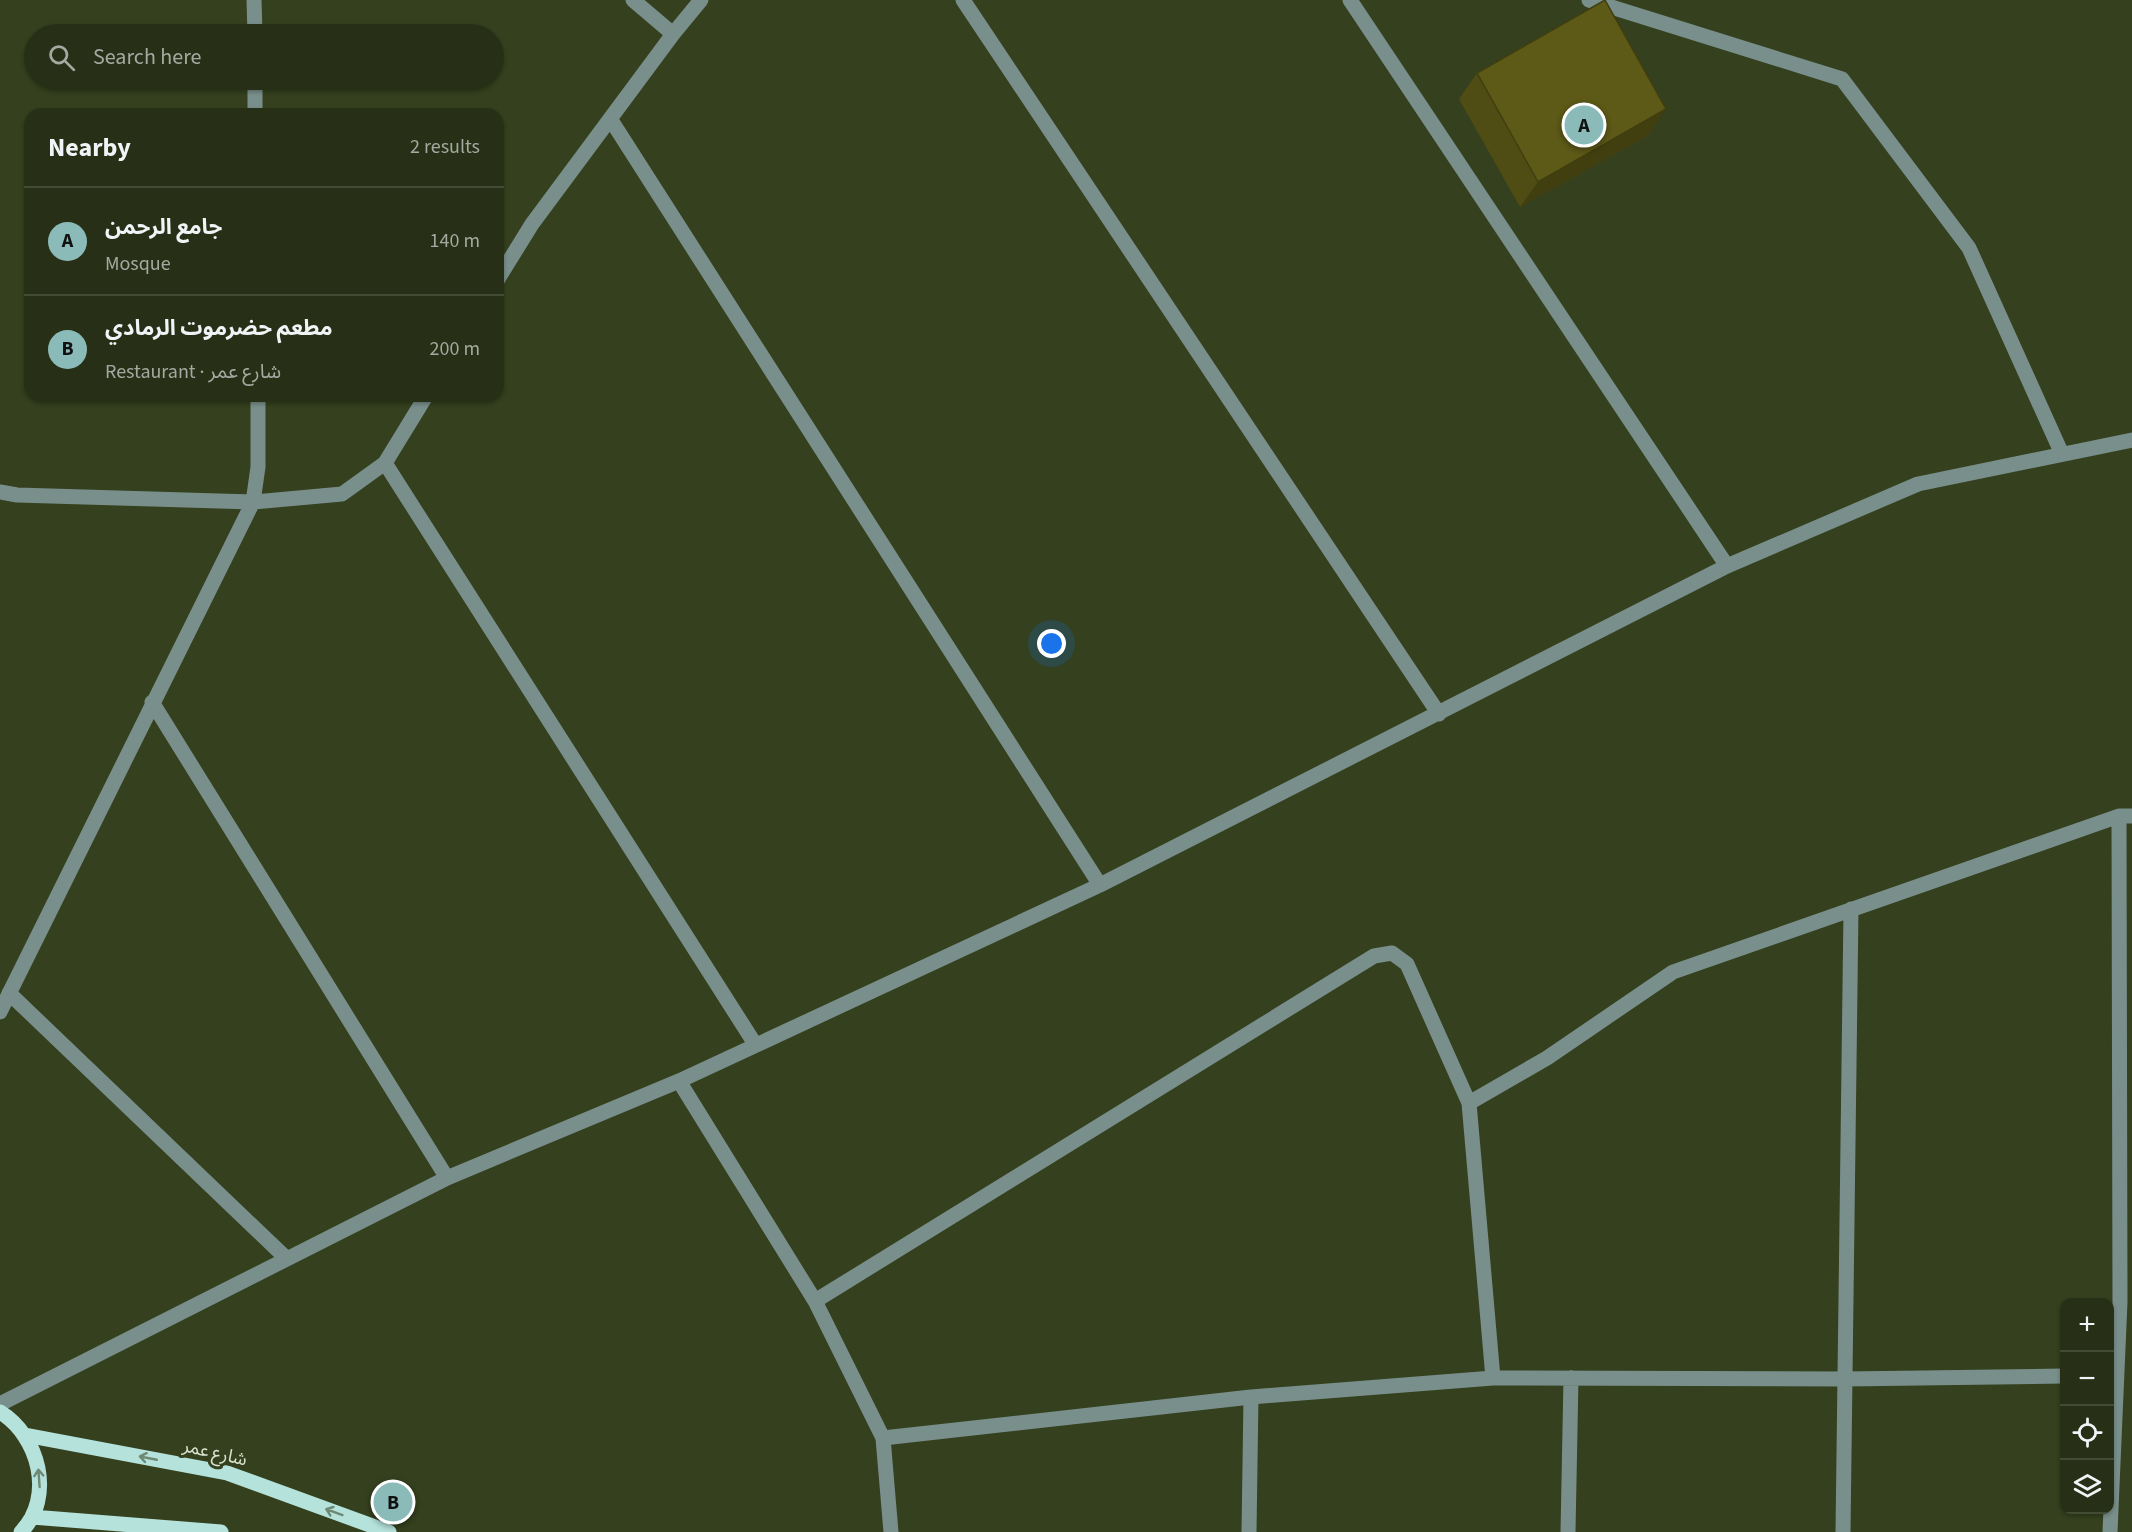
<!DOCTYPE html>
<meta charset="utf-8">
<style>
body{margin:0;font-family:"Source Sans 3","Noto Sans Arabic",sans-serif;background:#2f381f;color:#f1f3f6}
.controls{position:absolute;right:18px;bottom:18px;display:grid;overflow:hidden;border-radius:12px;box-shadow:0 2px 4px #0004}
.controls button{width:54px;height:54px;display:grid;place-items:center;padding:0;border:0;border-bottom:2px solid #434b35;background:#273016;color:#f1f3f6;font:30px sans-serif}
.you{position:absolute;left:1052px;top:644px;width:21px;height:21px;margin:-15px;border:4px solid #fff;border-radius:50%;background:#1a73e8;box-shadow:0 0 0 9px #1a73e833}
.badge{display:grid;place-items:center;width:39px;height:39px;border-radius:50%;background:#8bbbb9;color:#111;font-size:20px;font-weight:700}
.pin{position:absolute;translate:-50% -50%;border:3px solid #fff;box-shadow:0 2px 6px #0006}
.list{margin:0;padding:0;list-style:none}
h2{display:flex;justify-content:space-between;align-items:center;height:78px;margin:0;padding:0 24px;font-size:26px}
h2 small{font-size:20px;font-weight:400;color:#a4a9a1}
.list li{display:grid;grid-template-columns:39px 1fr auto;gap:18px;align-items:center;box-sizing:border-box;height:108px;padding:0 24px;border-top:2px solid #434b35}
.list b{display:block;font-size:22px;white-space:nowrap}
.list p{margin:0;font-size:20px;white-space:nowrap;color:#a4a9a1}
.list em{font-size:20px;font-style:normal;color:#a4a9a1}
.icon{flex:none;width:33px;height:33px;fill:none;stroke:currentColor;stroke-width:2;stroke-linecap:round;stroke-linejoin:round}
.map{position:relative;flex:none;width:2132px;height:1532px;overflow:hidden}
.search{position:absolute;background:#273016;box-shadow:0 2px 4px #0004;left:24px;top:24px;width:480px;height:66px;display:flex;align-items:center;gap:15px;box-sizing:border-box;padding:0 21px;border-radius:33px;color:#a4a9a1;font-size:22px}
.panel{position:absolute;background:#273016;box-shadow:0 2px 4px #0004;left:24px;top:108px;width:480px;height:294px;border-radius:18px}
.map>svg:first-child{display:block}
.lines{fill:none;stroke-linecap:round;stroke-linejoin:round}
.minor{stroke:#798f8b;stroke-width:15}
.major{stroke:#b5e2db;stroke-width:15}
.wall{fill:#504d14}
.shaded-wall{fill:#413e10}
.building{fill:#5d5917;stroke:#413e10;stroke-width:1.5}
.oneway{stroke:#6e8973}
.labels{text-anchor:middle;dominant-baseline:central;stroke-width:6;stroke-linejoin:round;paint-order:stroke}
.street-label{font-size:18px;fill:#dbe3cf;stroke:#34401e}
</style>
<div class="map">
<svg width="2132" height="1532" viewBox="0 0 2132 1532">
<rect width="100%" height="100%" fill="#34401e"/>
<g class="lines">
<path class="minor" d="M 254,0 L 255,34
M 633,0 L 673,34
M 963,0 L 1439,714
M 1350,0 L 1727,566
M 1589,0 L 1842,79 L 1969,248 L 2062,454
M 255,80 L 255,114
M 611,120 L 1100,885
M 498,279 L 532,224 L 673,34 L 701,0
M 385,463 L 755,1044
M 0,492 L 17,495 L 253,502 L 342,494 L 385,463 L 426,396
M 152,702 L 447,1178
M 9,993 L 286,1258
M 0,1012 L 253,502 L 258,467 L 258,396
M 679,1081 L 815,1301 L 883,1438 L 891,1532
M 1469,1103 L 1547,1058 L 1673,972 L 2119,816 L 2132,816
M 815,1301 L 1374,956 L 1392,953 L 1407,964 L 1469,1103 L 1493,1378
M 0,1404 L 447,1178 L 679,1081 L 1100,885 L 1727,566 L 1918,484 L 2132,440
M 883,1438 L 1251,1397 L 1493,1378 L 1845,1379 L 2064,1376
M 1249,1532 L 1251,1397
M 1568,1532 L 1571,1378
M 1843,1532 L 1851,909
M 2110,1532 L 2120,1302 L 2119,816"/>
<path class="major" d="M 0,1412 C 39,1436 55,1497 21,1532
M 25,1435 L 227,1473 L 389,1532
M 32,1517 L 221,1532"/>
</g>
<path class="wall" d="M 1477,73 L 1649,135 L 1520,207 L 1459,99 Z"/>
<path class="shaded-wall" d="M 1666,109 L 1649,135 L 1520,207 L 1538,182 Z"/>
<path class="building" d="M 1605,0 L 1666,109 L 1538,182 L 1477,73 Z"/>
<defs><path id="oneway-shaft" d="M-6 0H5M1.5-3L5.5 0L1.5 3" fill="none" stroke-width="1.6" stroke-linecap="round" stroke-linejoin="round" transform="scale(1.5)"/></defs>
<g class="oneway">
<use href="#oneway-shaft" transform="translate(148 1458) rotate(-169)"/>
<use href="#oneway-shaft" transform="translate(39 1478) rotate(-94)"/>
<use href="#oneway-shaft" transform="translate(334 1512) rotate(-160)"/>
</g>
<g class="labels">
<g class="street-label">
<text transform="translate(215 1453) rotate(13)">شارع عمر</text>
</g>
</g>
</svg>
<div class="controls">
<button>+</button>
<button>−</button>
<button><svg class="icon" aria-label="locate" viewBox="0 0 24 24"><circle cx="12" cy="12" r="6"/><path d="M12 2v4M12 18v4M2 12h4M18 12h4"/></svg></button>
<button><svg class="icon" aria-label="layers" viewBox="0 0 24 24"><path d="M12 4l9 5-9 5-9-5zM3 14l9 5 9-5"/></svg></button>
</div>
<div class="you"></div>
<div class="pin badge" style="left:1584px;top:125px">A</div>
<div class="pin badge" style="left:393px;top:1502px">B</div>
<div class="search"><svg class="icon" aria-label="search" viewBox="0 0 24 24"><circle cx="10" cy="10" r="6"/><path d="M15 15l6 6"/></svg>Search here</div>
<section class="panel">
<h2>Nearby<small>2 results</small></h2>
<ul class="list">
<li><span class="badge">A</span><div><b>جامع الرحمن</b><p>Mosque</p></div><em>140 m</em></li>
<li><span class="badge">B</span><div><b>مطعم حضرموت الرمادي</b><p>Restaurant · شارع عمر</p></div><em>200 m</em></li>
</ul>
</section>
</div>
